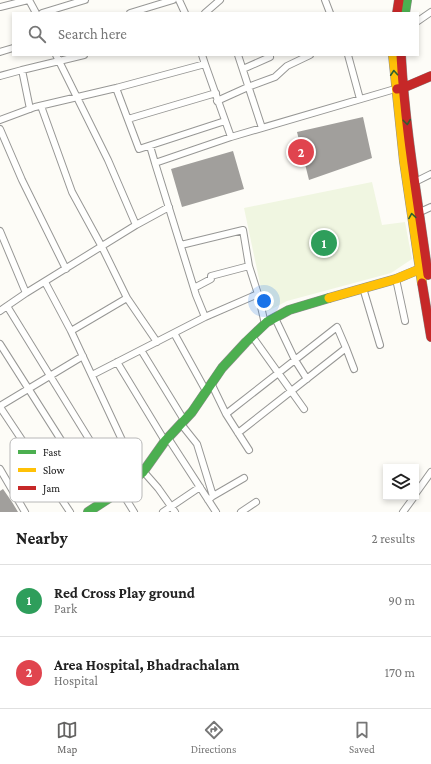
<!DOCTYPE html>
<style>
body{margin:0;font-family:"Crimson Pro",serif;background:#f6f6f6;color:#222}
.controls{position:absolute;right:12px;bottom:12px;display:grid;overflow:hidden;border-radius:0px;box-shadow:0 2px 6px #0003}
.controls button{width:36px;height:36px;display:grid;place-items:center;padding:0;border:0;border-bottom:1px solid #e0e0e0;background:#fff;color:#222;font:20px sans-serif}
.you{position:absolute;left:264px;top:301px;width:14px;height:14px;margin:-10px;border:3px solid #fff;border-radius:50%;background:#1a73e8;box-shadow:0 0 0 6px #1a73e833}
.badge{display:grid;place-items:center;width:26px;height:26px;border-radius:50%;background:#646362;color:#fff;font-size:13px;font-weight:700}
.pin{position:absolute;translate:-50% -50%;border:2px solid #fff;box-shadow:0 1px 4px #0006}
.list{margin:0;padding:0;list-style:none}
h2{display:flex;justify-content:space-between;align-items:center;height:52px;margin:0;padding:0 16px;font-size:17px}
h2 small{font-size:13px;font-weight:400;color:#767676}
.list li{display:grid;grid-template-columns:26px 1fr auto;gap:12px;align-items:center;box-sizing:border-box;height:72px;padding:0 16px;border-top:1px solid #e0e0e0}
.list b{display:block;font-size:15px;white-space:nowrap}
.list p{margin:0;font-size:13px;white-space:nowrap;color:#767676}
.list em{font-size:13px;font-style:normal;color:#767676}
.icon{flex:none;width:22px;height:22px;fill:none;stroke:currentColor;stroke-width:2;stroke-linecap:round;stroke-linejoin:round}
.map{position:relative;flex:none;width:431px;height:512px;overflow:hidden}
.search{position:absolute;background:#fff;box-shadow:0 2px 6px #0003;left:12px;right:12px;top:12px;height:44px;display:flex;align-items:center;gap:10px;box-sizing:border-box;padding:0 14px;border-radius:0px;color:#767676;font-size:15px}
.sheet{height:196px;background:#fff}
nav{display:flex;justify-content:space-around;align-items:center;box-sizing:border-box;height:56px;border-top:1px solid #e0e0e0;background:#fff;font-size:11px;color:#767676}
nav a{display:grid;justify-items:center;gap:2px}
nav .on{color:#646362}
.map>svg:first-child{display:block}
.pitch{fill:#f0f6e1}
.building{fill:#a19f9c}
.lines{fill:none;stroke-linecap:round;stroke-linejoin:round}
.street-casing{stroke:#979795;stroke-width:8}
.fast-casing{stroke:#8e8d8b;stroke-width:10}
.slow-casing{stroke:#8e8d8b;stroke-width:10}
.jam-casing{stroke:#8e8d8b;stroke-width:10}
.street{stroke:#fffffe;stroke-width:6}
.fast{stroke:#4caf50;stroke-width:9}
.slow{stroke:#ffc107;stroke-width:9}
.jam{stroke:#c62828;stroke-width:9}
.oneway{stroke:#2e6030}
.key{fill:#fff;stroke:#b8b8b8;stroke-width:1}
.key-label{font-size:11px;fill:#111}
</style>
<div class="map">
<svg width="431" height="512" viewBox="0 0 431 512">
<rect width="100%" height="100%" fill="#fdfcf7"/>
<path class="pitch" d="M 372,182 L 382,225 L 405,222 L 412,259 L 391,273 L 287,301 L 266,312 L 244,208 Z"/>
<path class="building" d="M 363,117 L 372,158 L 309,180 L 297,132 Z
M 233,151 L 244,189 L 182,207 L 171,169 Z
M 3,489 L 12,502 L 18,512 L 0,512 L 0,491 Z"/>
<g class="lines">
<defs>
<path id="street" d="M 29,0 L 36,13
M 179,0 L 185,13
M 325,0 L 330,13
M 0,7 L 28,0
M 42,13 L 85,0
M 130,13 L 173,0
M 205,13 L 220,0
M 418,21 L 431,12
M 0,52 L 13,48
M 56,55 L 108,160 L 136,225
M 202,55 L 205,64
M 238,55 L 262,128
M 348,55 L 360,99
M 243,69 L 270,57
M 0,76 L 22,70
M 116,88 L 139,149 L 225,121
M 217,101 L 248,87 L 275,77 L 287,66 L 310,55
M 41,106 L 72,192 L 102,247 L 127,298 L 71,331
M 30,109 L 22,70 L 84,55
M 128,119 L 216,93
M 0,120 L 35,107 L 116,88 L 205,64 L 231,137
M 0,129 L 22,180 L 66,269
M 150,146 L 155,163
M 415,182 L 431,174
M 420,212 L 431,207
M 0,231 L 26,293 L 136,225 L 169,207
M 181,245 L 243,230 L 249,266 L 258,294
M 396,279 L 405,321
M 45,282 L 71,331 L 129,455 L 158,488 L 175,512
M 194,288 L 211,279 L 211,276 L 249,266
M 363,288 L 380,345
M 26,293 L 7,306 L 134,512
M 127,298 L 157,342
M 0,311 L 7,306
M 275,318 L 295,360 L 307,379
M 265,324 L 258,294 L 205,317 L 196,295 L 155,163 L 231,137 L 395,89
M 174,333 L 206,391
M 252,336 L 304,409
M 0,344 L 101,503
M 346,348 L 354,369
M 141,350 L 184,420
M 117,362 L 165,441
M 92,375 L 205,317
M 211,383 L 226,414 L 249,450
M 0,406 L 83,356
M 0,407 L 70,512
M 226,414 L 337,327 L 346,348 L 238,433
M 181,424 L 197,444 L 213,496 L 208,500
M 168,438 L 216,512
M 0,469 L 25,512
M 416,493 L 431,472
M 213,496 L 244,478
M 163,512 L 200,487
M 241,512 L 256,502
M 403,512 L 414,497"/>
<path id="fast" d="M 405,13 L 407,0
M 88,512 L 120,491 L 143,472 L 165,441 L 192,412 L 222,368 L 246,342 L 267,322 L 289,310 L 329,298"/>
<path id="slow" d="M 393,55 L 404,161 L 422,283
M 329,298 L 396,279 L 420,269 L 427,268"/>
<path id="jam" d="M 397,13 L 399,0
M 401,55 C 405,129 418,202 428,275
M 397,89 L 403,88 L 431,76
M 422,283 L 431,337"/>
</defs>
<use href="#street" class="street-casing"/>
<use href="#fast" class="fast-casing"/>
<use href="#slow" class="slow-casing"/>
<use href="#jam" class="jam-casing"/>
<use href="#street" class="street"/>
<use href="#fast" class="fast"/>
<use href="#slow" class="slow"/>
<use href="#jam" class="jam"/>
</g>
<defs><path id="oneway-chevron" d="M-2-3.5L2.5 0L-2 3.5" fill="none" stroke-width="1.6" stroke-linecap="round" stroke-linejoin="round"/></defs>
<g class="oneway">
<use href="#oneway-chevron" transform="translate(394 73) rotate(-94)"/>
<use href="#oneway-chevron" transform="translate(407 122) rotate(83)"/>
<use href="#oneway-chevron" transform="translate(412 216) rotate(-99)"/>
</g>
<rect x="10" y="438" width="132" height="64" rx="6" class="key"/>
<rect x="18" y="450" width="18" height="4" fill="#4caf50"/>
<rect x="18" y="468" width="18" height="4" fill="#ffc107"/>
<rect x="18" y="486" width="18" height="4" fill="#c62828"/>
<g class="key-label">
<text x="43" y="456">Fast</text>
<text x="43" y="474">Slow</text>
<text x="43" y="492">Jam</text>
</g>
</svg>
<div class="controls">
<button><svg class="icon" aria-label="layers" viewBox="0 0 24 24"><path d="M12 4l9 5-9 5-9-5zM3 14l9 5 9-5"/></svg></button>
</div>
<div class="you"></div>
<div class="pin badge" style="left:324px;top:243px;background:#2e9e5b">1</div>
<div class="pin badge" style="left:301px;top:152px;background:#e0444e">2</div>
<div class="search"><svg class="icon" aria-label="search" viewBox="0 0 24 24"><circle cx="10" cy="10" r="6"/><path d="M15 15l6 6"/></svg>Search here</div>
</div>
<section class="sheet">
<h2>Nearby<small>2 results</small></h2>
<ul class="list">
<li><span class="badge" style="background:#2e9e5b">1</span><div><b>Red Cross Play ground</b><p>Park</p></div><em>90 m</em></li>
<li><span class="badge" style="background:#e0444e">2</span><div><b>Area Hospital, Bhadrachalam</b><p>Hospital</p></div><em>170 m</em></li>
</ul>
</section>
<nav>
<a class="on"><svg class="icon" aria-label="map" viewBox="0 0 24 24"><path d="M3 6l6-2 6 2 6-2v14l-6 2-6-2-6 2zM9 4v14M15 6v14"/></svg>Map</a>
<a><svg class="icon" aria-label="directions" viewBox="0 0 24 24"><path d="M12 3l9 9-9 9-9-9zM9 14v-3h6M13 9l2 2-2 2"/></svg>Directions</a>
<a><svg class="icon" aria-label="saved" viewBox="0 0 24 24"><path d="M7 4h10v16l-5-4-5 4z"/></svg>Saved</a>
</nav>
